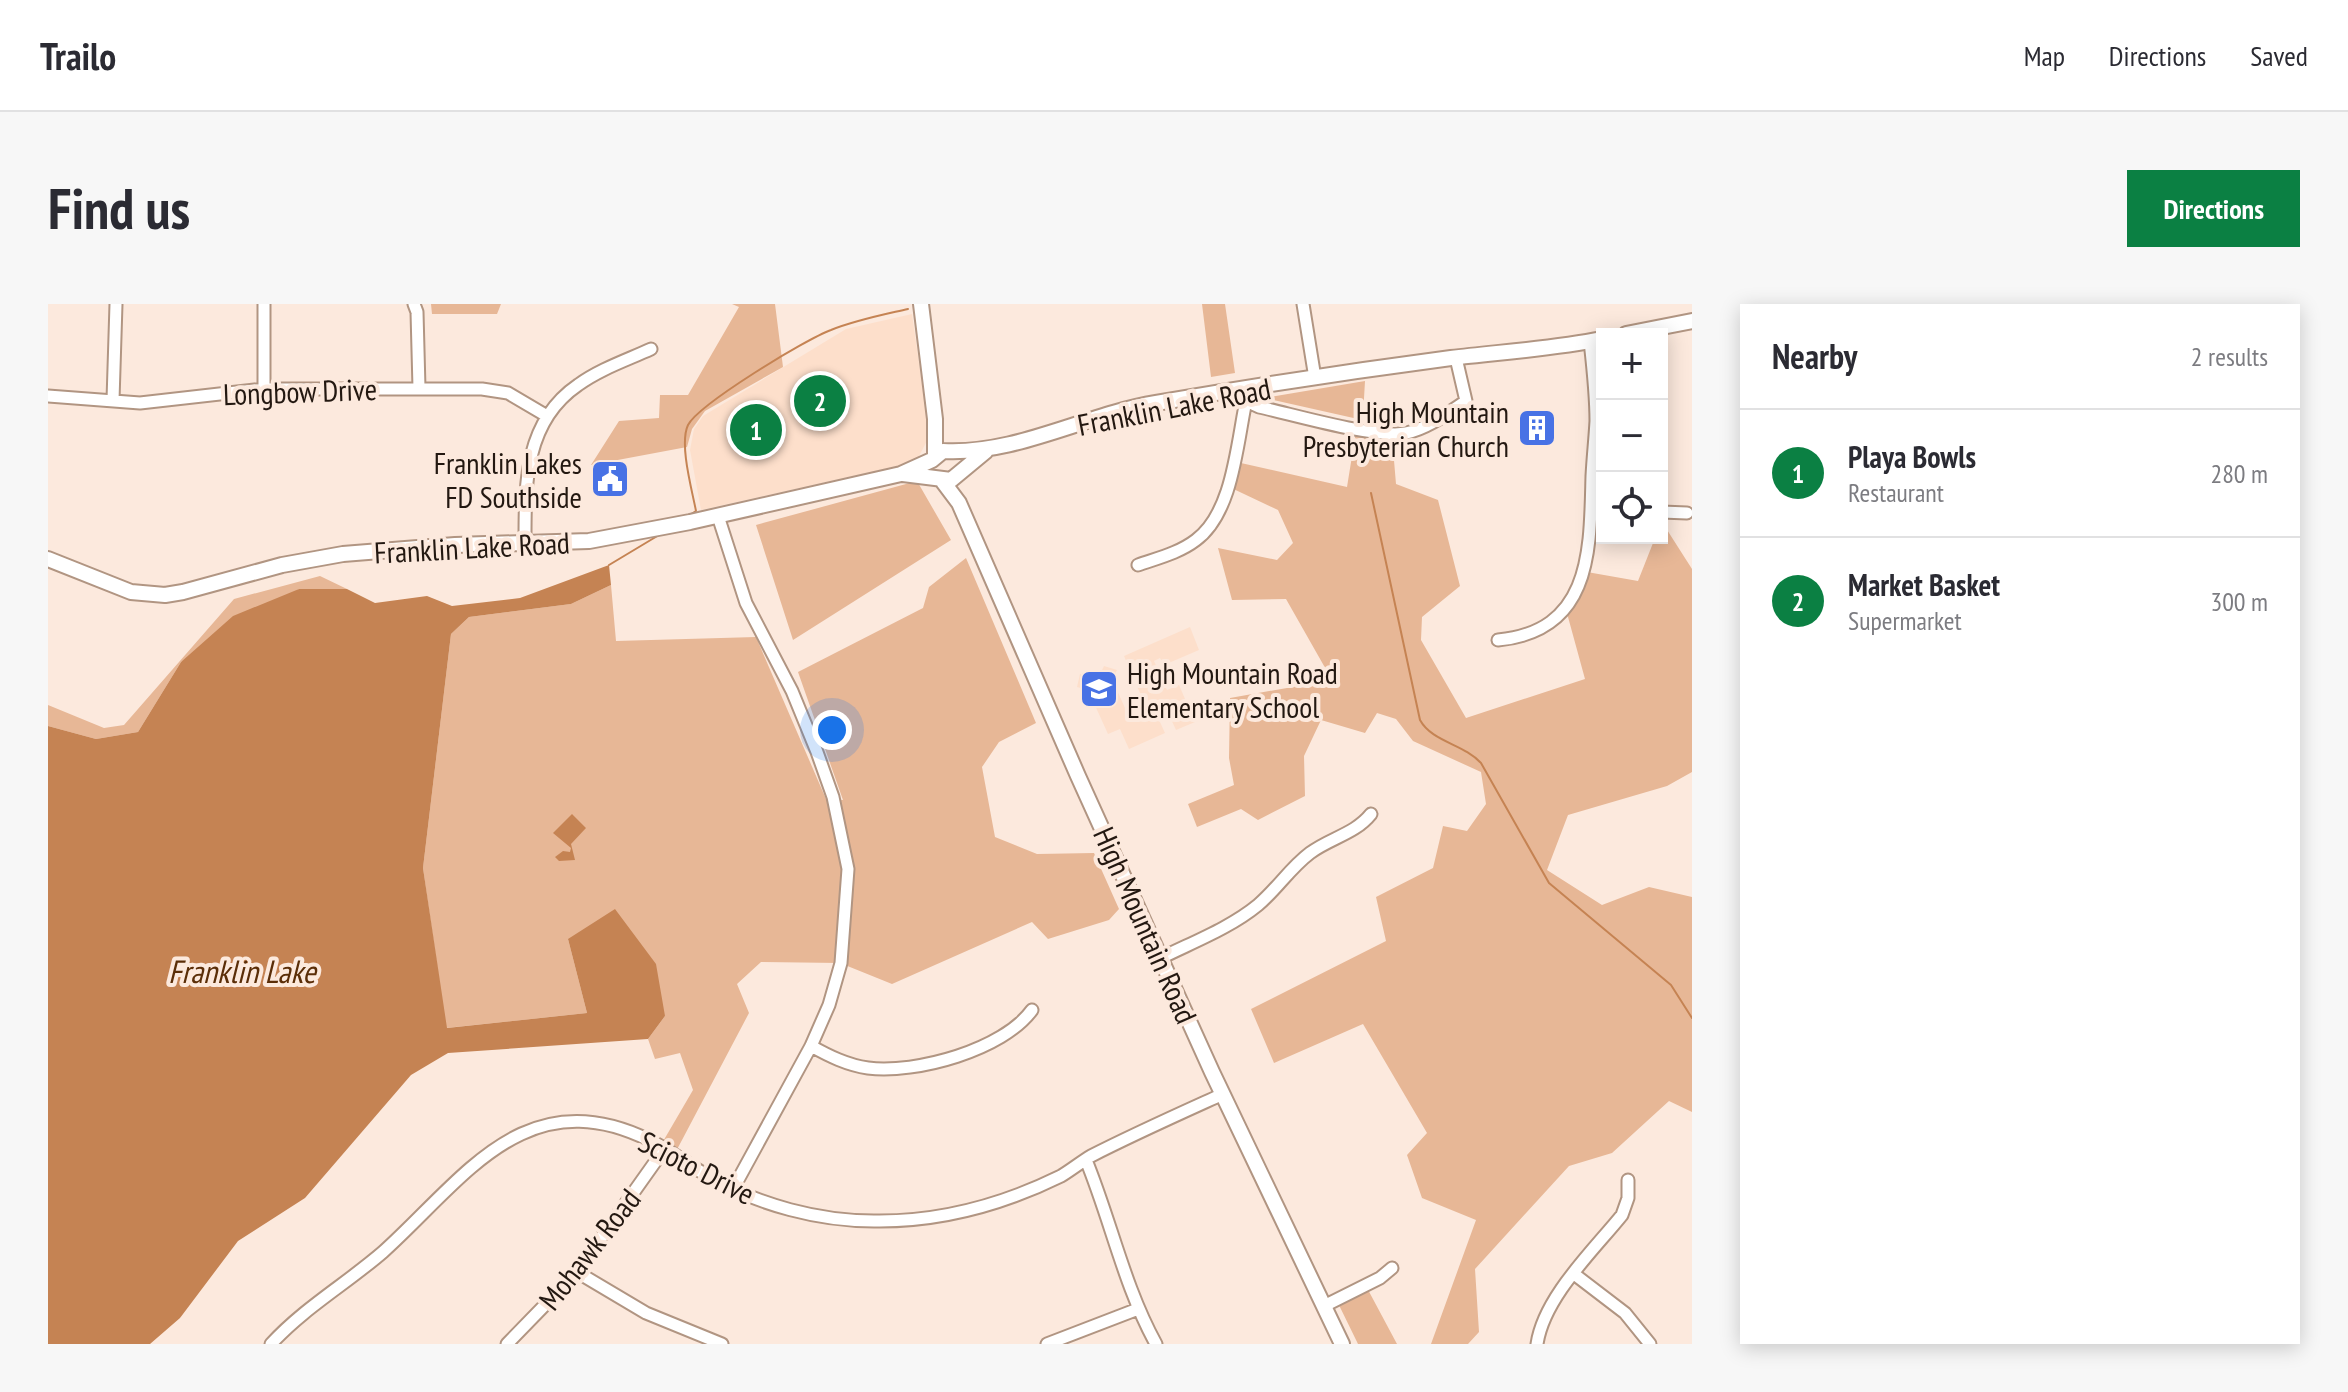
<!DOCTYPE html>
<meta charset="utf-8">
<style>
body{margin:0;font-family:"PT Sans Narrow",sans-serif;background:#f7f7f7;color:#2b2b33}
.controls{position:absolute;right:24px;top:24px;display:grid;overflow:hidden;border-radius:0px;box-shadow:0 4px 20px #0003}
.controls button{width:72px;height:72px;display:grid;place-items:center;padding:0;border:0;border-bottom:2px solid #e1e1e2;background:#fff;color:#2b2b33;font:40px sans-serif}
.you{position:absolute;left:784px;top:426px;width:28px;height:28px;margin:-20px;border:6px solid #fff;border-radius:50%;background:#1a73e8;box-shadow:0 0 0 12px #1a73e833}
.badge{display:grid;place-items:center;width:52px;height:52px;border-radius:50%;background:#0b8043;color:#fff;font-size:26px;font-weight:700}
.pin{position:absolute;translate:-50% -50%;border:4px solid #fff;box-shadow:0 2px 8px #0006}
.list{margin:0;padding:0;list-style:none}
h2{display:flex;justify-content:space-between;align-items:center;height:104px;margin:0;padding:0 32px;font-size:34px}
h2 small{font-size:26px;font-weight:400;color:#7c7c81}
.list li{display:grid;grid-template-columns:52px 1fr auto;gap:24px;align-items:center;box-sizing:border-box;height:128px;padding:0 32px;border-top:2px solid #e1e1e2}
.list b{display:block;font-size:30px;white-space:nowrap}
.list p{margin:0;font-size:26px;white-space:nowrap;color:#7c7c81}
.list em{font-size:26px;font-style:normal;color:#7c7c81}
.icon{flex:none;width:44px;height:44px;fill:none;stroke:currentColor;stroke-width:2;stroke-linecap:round;stroke-linejoin:round}
.map{position:relative;flex:none;width:1644px;height:1040px;overflow:hidden;border-radius:0px}
header{display:flex;align-items:center;gap:48px;box-sizing:border-box;height:112px;padding:0 40px;background:#fff;border-bottom:2px solid #e1e1e2}
header strong{font-size:38px}
nav{display:flex;gap:44px;margin-inline-start:auto;font-size:28px}
.intro{display:flex;align-items:center;justify-content:space-between;box-sizing:border-box;height:192px;padding:0 48px}
h1{margin:0;font-size:56px}
.button{padding:20px 36px;border-radius:0px;background:#0b8043;color:#fff;font-size:28px;font-weight:700}
main{display:flex;gap:48px;padding:0 48px}
aside{flex:1;background:#fff;border-radius:0px;box-shadow:0 4px 20px #0003}
.map>svg:first-child{display:block}
.built{fill:#fddfcb}
.green{fill:#e7b796}
.water{fill:#c58353}
.lines{fill:none;stroke-linecap:round;stroke-linejoin:round}
.stream{stroke:#c58353;stroke-width:2}
.minor-casing{stroke:#b19582;stroke-width:15}
.major-casing{stroke:#b19582;stroke-width:18}
.minor{stroke:#fff;stroke-width:11}
.major{stroke:#fff;stroke-width:14}
.labels{text-anchor:middle;dominant-baseline:central;stroke-width:8;stroke-linejoin:round;paint-order:stroke}
.street-label{font-size:30px;fill:#231811;stroke:#fce9dd}
.poi-label{font-size:30px;fill:#231811;stroke:#fce9dd;text-anchor:end}
.water-label{font-size:32px;font-style:italic;fill:#5b2e08;stroke:#fce9dd}
</style>
<header>
<strong>Trailo</strong>
<nav><a>Map</a><a>Directions</a><a>Saved</a></nav>
</header>
<div class="intro"><h1>Find us</h1><a class="button">Directions</a></div>
<main>
<div class="map">
<svg width="1644" height="1040" viewBox="0 0 1644 1040">
<rect width="100%" height="100%" fill="#fce9dd"/>
<path class="built" d="M 864,10 L 880,122 L 880,135 L 870,154 L 859,160 L 653,206 L 642,146 L 646,125 L 655,112 L 798,25 Z
M 1142,323 L 1151,346 L 1116,361 L 1112,354 L 1106,357 L 1119,386 L 1131,381 L 1147,418 L 1128,426 L 1122,413 L 1112,418 L 1117,429 L 1081,445 L 1072,425 L 1060,430 L 1040,386 L 1029,383 L 1032,370 L 1043,374 L 1046,368 L 1052,370 L 1056,362 L 1069,366 L 1064,375 L 1077,404 L 1095,396 L 1076,352 Z"/>
<path class="green" d="M 383,0 L 453,0 L 449,10 L 384,10 Z
M 684,0 L 727,0 L 735,63 L 657,107 L 644,125 L 639,143 L 543,161 L 571,117 L 611,114 L 612,91 L 640,91 L 691,3 Z
M 1154,0 L 1177,0 L 1187,69 L 1163,73 Z
M 1317,77 L 1314,129 L 1344,133 L 1348,180 L 1390,196 L 1412,282 L 1374,313 L 1373,336 L 1418,414 L 1537,375 L 1517,302 L 1539,268 L 1590,277 L 1607,234 L 1614,234 L 1614,218 L 1644,265 L 1644,468 L 1619,482 L 1520,511 L 1499,566 L 1554,601 L 1601,583 L 1644,593 L 1644,812 L 1644,808 L 1621,797 L 1564,849 L 1521,862 L 1427,965 L 1431,1028 L 1420,1040 L 1383,1040 L 1428,916 L 1374,894 L 1359,851 L 1379,829 L 1315,720 L 1226,759 L 1203,705 L 1338,637 L 1328,593 L 1385,564 L 1395,522 L 1419,527 L 1438,500 L 1433,468 L 1365,437 L 1348,415 L 1329,409 L 1317,429 L 1273,416 L 1256,452 L 1257,492 L 1210,516 L 1193,505 L 1149,523 L 1140,500 L 1186,481 L 1181,454 L 1182,394 L 1284,376 L 1238,295 L 1184,296 L 1170,244 L 1229,256 L 1245,239 L 1230,206 L 1177,181 L 1184,157 L 1299,183 L 1310,115 L 1216,94 Z
M 869,177 L 903,236 L 745,336 L 708,221 Z
M 918,254 L 988,419 L 951,438 L 934,463 L 947,533 L 989,550 L 1046,549 L 1071,605 L 1061,616 L 1000,635 L 984,618 L 844,680 L 792,659 L 713,658 L 689,680 L 701,709 L 624,855 L 610,846 L 645,786 L 632,749 L 607,755 L 600,735 L 617,712 L 520,635 L 539,709 L 398,724 L 375,564 L 403,330 L 421,313 L 523,300 L 563,281 L 568,337 L 708,333 L 778,495 L 795,496 L 750,368 L 875,304 L 881,283 Z
M 272,272 L 299,285 L 251,285 L 133,358 L 90,428 L 48,435 L 0,422 L 0,401 L 56,424 L 76,421 L 186,295 Z
M 1318,982 L 1349,1040 L 1310,1040 L 1289,997 Z"/>
<path class="water" d="M 561,261 L 563,281 L 523,300 L 421,313 L 403,330 L 375,564 L 399,724 L 539,709 L 520,635 L 567,605 L 608,660 L 617,712 L 600,735 L 400,749 L 363,771 L 257,894 L 190,937 L 132,1014 L 102,1040 L 0,1040 L 0,422 L 48,435 L 90,428 L 133,358 L 185,312 L 251,285 L 299,285 L 327,299 L 379,292 L 404,302 L 472,294 Z
M 524,510 L 538,524 L 523,540 L 527,556 L 511,557 L 507,553 L 515,547 L 522,548 L 523,544 L 505,529 Z"/>
<g class="lines">
<path class="stream" d="M 1323,189 L 1372,416 C 1384,438 1416,440 1433,459 L 1501,579 L 1623,681 L 1644,714
M 640,212 L 648,207 C 644,186 631,140 640,121 C 651,100 758,35 783,26 C 808,16 834,11 860,5
M 561,261 L 611,231"/>
<defs>
<path id="minor" d="M 216,0 L 216,85
M 366,0 L 369,8 L 371,84
M 1255,0 L 1267,74
M 0,92 L 92,99 L 216,85 L 434,85 L 460,89 L 499,112
M 65,96 L 68,0
M 1198,97 L 1211,103 C 1244,110 1328,135 1358,129 C 1379,125 1400,109 1418,97 L 1408,54
M 1614,208 L 1639,209
M 670,212 L 698,299 L 744,387 L 769,448 L 785,493 L 800,565 L 793,659 L 781,701 L 763,742 L 685,885
M 477,239 C 477,181 476,118 530,81 C 552,65 579,56 603,45
M 1090,261 C 1110,254 1131,249 1148,236 C 1186,208 1189,136 1199,92
M 1450,336 C 1545,327 1542,244 1544,172 C 1545,153 1547,135 1548,117 C 1548,90 1545,64 1542,37
M 1113,654 C 1145,638 1182,624 1210,601 C 1229,585 1242,564 1262,549 C 1282,534 1307,530 1323,510
M 763,742 C 781,752 799,761 820,764 C 868,770 955,746 984,706
M 1038,856 C 1063,917 1076,982 1108,1040
M 529,968 L 598,1009 L 674,1040
M 1526,970 L 1577,1009 L 1602,1040
M 1276,1002 L 1332,974 L 1344,964
M 223,1040 C 256,1004 298,980 335,948 C 415,876 477,775 601,836 C 623,846 642,862 663,874 C 712,901 770,917 826,917 C 892,918 954,901 1013,872 C 1023,866 1033,858 1043,852 C 1086,830 1131,810 1175,790
M 459,1040 L 529,968 L 617,844
M 999,1040 L 1090,1005
M 1489,1040 C 1496,993 1545,947 1574,911 L 1580,894 L 1580,876"/>
<path id="major" d="M 873,0 L 887,115 L 887,152
M 1578,30 L 1644,17
M 855,170 L 903,176 L 938,147
M 893,175 L 911,199 L 1030,472 L 1164,768 L 1294,1040
M 0,255 L 83,288 L 117,291 L 135,288 L 234,261 L 295,250 L 407,241 L 541,237 L 642,218 L 853,170 L 884,156 L 895,147 C 968,151 1036,111 1108,99 C 1206,82 1304,67 1403,54 C 1453,48 1504,45 1554,35"/>
</defs>
<use href="#minor" class="minor-casing"/>
<use href="#major" class="major-casing"/>
<use href="#minor" class="minor"/>
<use href="#major" class="major"/>
</g>
<defs>
<symbol id="building-square" viewBox="-11 -11 22 22"><rect x="-9" y="-9" width="18" height="18" rx="4" fill="#4872e5" stroke="#fce9dd"/><path d="M-4-6H4V6H1V3H-1V6H-4ZM-2.5-4.3h1.7v1.8h-1.7ZM.8-4.3h1.7v1.8H.8ZM-2.5-1h1.7V.8h-1.7ZM.8-1h1.7V.8H.8Z" fill="#fff"/></symbol>
<symbol id="civic-square" viewBox="-11 -11 22 22"><rect x="-9" y="-9" width="18" height="18" rx="4" fill="#4872e5" stroke="#fce9dd"/><path d="M-.6-6.5H3V-4.5H.6V-3L4-1V1h2V6H-6V1h2V-1L-.6-3ZM-1.2 2.5V6h2.4V2.5Z" fill="#fff"/></symbol>
<symbol id="school-square" viewBox="-11 -11 22 22"><rect x="-9" y="-9" width="18" height="18" rx="4" fill="#4872e5" stroke="#fce9dd"/><path d="M0-5L7-2L0 1L-7-2ZM-4 1L0 2.5L4 1V4Q0 6-4 4Z" fill="#fff"/></symbol>
</defs>
<g fill-rule="evenodd">
<use href="#building-square" x="1467" y="102" width="44" height="44"/>
<use href="#civic-square" x="540" y="153" width="44" height="44"/>
<use href="#school-square" x="1029" y="363" width="44" height="44"/>
</g>
<g class="labels">
<g class="street-label">
<text transform="translate(252 87) rotate(-2)">Longbow Drive</text>
<text transform="translate(1126 102) rotate(-11)">Franklin Lake Road</text>
<text transform="translate(424 243) rotate(-3)">Franklin Lake Road</text>
<text transform="translate(1098 621) rotate(66)">High Mountain Road</text>
<text transform="translate(649 863) rotate(27)">Scioto Drive</text>
<text transform="translate(541 945) rotate(-52)">Mohawk Road</text>
</g>
<g class="poi-label">
<text x="1461" y="107">High Mountain<tspan x="1461" dy="34">Presbyterian Church</tspan></text>
<text x="534" y="158">Franklin Lakes<tspan x="534" dy="34">FD Southside</tspan></text>
<text x="1079" y="368" text-anchor="start">High Mountain Road<tspan x="1079" dy="34">Elementary School</tspan></text>
</g>
<g class="water-label">
<text x="194" y="667">Franklin Lake</text>
</g>
</g>
</svg>
<div class="controls">
<button>+</button>
<button>−</button>
<button><svg class="icon" aria-label="locate" viewBox="0 0 24 24"><circle cx="12" cy="12" r="6"/><path d="M12 2v4M12 18v4M2 12h4M18 12h4"/></svg></button>
</div>
<div class="you"></div>
<div class="pin badge" style="left:708px;top:126px">1</div>
<div class="pin badge" style="left:772px;top:97px">2</div>
</div>
<aside>
<h2>Nearby<small>2 results</small></h2>
<ul class="list">
<li><span class="badge">1</span><div><b>Playa Bowls</b><p>Restaurant</p></div><em>280 m</em></li>
<li><span class="badge">2</span><div><b>Market Basket</b><p>Supermarket</p></div><em>300 m</em></li>
</ul>
</aside>
</main>
